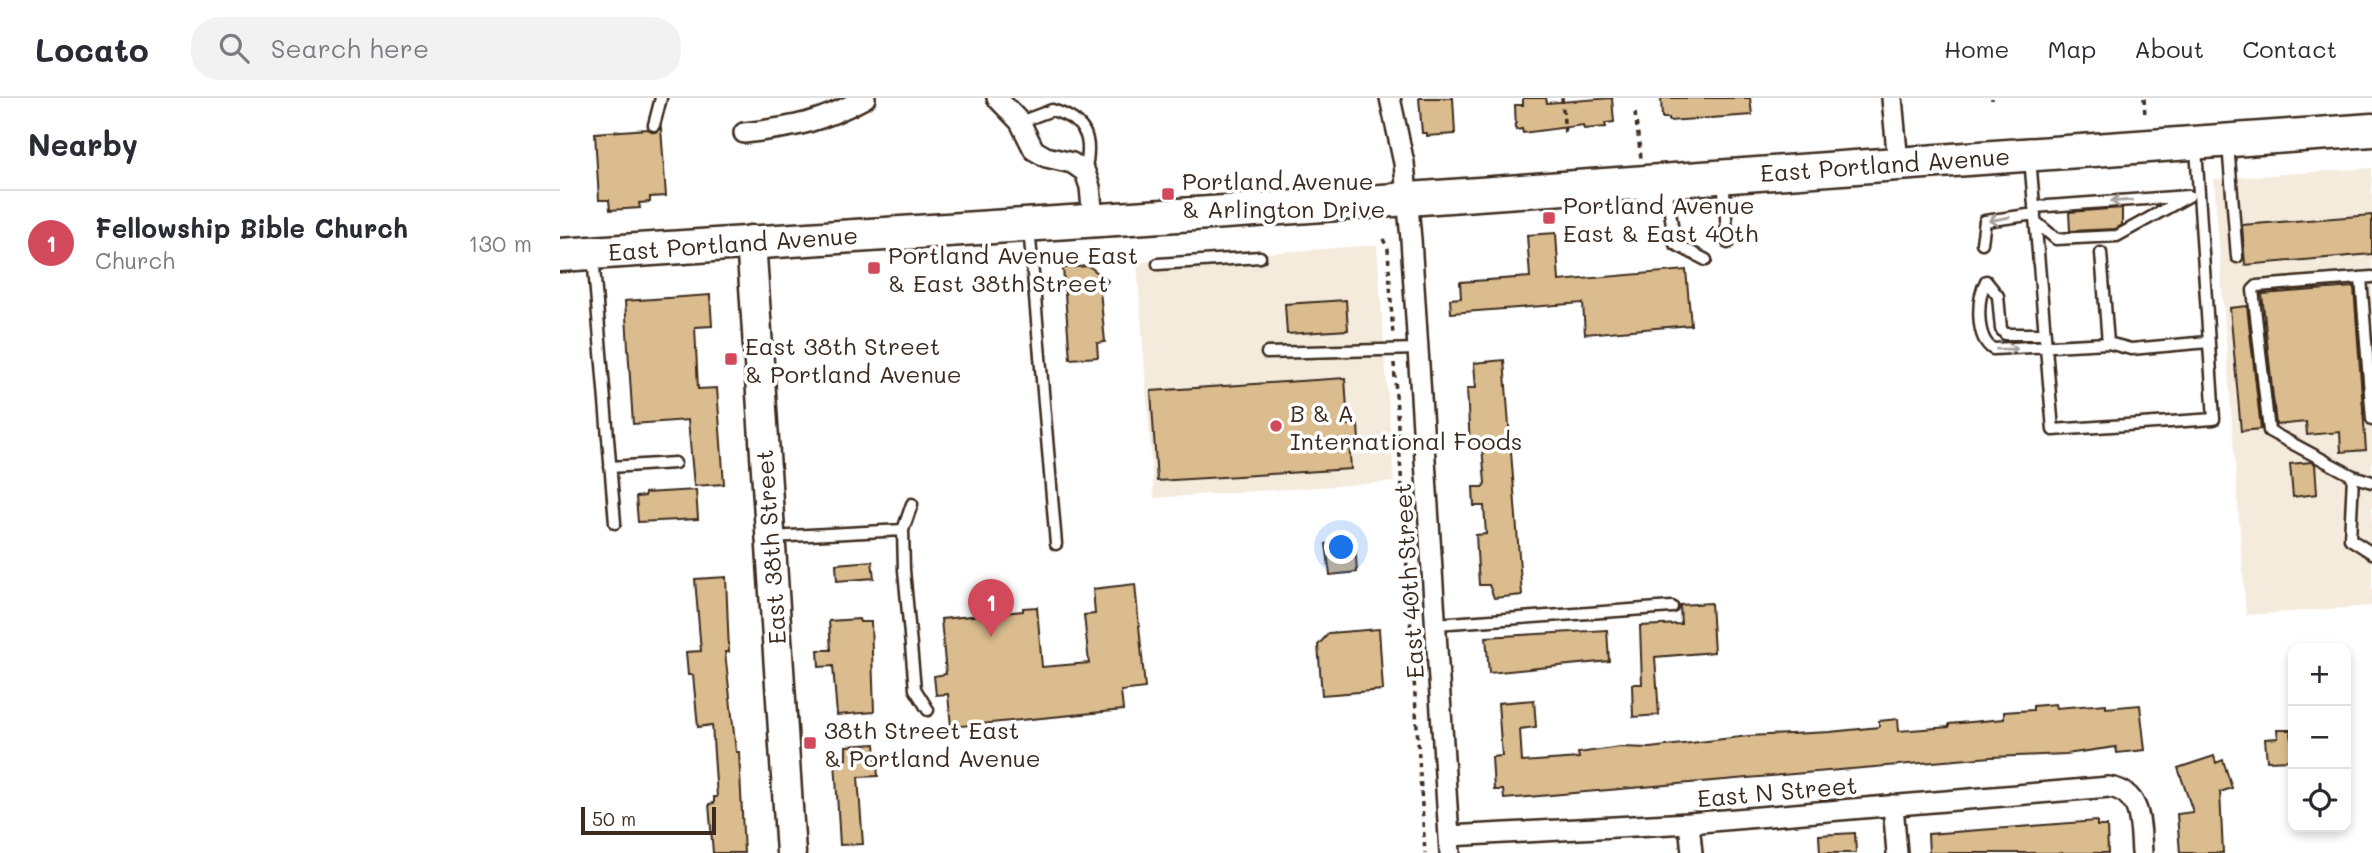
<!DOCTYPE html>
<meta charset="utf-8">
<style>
body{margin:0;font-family:Mali,sans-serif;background:#f2f2f3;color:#2b2b33}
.controls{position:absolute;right:21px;bottom:21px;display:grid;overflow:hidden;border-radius:14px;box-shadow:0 4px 10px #0003}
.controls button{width:63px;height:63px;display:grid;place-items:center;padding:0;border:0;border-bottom:2px solid #e1e1e2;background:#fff;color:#2b2b33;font:35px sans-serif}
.scale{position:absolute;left:21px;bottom:18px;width:135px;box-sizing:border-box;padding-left:7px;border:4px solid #3b2a1e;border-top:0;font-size:19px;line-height:24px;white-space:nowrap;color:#3b2a1e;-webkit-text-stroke:5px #fff;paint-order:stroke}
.you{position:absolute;left:782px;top:450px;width:24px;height:24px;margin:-18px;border:5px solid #fff;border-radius:50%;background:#1a73e8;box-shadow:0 0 0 10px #1a73e833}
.badge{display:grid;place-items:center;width:46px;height:46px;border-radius:50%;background:#d1495b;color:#fff;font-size:23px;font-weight:700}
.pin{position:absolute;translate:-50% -58px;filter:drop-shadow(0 2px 4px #0008)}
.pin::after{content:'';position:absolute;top:37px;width:24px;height:21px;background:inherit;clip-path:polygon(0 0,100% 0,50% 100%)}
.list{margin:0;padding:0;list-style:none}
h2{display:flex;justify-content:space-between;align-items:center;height:91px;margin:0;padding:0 28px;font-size:30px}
h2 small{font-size:23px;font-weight:400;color:#7c7c81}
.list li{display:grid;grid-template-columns:46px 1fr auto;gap:21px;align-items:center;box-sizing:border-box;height:105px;padding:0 28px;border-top:2px solid #e1e1e2}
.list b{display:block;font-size:26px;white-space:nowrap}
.list p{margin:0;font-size:23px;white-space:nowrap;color:#7c7c81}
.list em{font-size:23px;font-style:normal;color:#7c7c81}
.icon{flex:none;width:38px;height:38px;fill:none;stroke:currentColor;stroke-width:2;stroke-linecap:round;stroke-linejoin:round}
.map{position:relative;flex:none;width:1812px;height:755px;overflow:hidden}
header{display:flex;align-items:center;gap:42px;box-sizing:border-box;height:98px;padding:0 35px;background:#fff;border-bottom:2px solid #e1e1e2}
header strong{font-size:33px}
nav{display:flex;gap:38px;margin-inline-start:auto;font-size:24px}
.search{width:490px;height:63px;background:#f2f2f3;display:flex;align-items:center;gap:18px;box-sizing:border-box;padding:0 24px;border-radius:28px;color:#7c7c81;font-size:26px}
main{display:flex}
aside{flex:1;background:#fff}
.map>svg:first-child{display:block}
.built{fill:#f4ebdd}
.building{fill:#dabc8e;stroke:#3b2a1e;stroke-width:2}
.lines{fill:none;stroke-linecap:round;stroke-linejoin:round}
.service-casing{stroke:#3b2a1e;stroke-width:15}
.minor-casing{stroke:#3b2a1e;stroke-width:24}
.secondary-casing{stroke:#3b2a1e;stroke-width:33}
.primary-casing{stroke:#3b2a1e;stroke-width:37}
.path{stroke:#3b2a1e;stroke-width:3.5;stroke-dasharray:5 5;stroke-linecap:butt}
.service{stroke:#fff;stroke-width:10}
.minor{stroke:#fff;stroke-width:19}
.secondary{stroke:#fff;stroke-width:28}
.primary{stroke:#fff;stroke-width:32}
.oneway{stroke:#a79f9a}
.poi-dot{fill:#d1495b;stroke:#fff;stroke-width:2.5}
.labels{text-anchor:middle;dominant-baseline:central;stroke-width:7;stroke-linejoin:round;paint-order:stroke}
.street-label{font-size:24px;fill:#3b2a1e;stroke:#fff}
.poi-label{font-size:24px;fill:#3b2a1e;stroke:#fff;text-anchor:start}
</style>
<header>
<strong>Locato</strong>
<div class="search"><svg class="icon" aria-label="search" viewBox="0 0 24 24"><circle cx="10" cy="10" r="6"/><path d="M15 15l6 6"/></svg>Search here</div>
<nav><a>Home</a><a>Map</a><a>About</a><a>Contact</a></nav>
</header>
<main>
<aside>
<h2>Nearby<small></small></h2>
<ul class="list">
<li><span class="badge">1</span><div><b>Fellowship Bible Church</b><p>Church</p></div><em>130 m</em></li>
</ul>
</aside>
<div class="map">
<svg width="1812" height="755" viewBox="0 0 1812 755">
<rect width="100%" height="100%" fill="#fff"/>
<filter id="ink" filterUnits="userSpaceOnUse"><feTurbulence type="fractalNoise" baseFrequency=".0143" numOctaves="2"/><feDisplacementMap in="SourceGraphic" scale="14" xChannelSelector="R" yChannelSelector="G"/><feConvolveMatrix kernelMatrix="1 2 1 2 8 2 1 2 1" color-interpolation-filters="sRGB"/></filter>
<g filter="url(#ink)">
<path class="built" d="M 1812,70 L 1812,508 L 1686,517 L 1654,81 Z
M 817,147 L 834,384 L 594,400 L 577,164 Z"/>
<path class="building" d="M 859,0 L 893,0 L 895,36 L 867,38 L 867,35 L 862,35 Z
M 963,0 L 986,0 L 987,5 L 1052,0 L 1054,24 L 1045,25 L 1046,29 L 1024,31 L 1023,27 L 963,35 L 962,31 L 956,32 L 955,7 L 963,7 Z
M 1101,0 L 1190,0 L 1192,17 L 1109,23 L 1109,20 L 1102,20 Z
M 101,30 L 106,98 L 90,99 L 90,104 L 79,105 L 80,110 L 50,112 L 49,102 L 39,102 L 35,35 L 88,31 L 95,34 Z
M 1562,110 L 1562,127 L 1555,131 L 1510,133 L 1509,114 Z
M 1812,117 L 1812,156 L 1685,167 L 1682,127 Z
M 996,135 L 999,183 L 1126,172 L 1131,227 L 1025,236 L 1023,205 L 891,215 L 890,201 L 901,200 L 900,184 L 970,179 L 967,137 Z
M 529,168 L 548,183 L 540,192 L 545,244 L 537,245 L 538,259 L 510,261 L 503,170 Z
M 1794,189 L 1806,352 L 1781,354 L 1780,334 L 1747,337 L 1746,324 L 1716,327 L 1702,196 Z
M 150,197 L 152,228 L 135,229 L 138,291 L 157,290 L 164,386 L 134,388 L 128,322 L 73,326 L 65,203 Z
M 786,202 L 788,232 L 727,236 L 725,206 Z
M 1687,208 L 1701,331 L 1681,333 L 1670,210 Z
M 944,262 L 962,497 L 934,500 L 929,487 L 919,487 L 916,437 L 926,436 L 924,408 L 914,408 L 913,389 L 923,389 L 925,385 L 922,348 L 910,349 L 907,290 L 916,290 L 914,265 Z
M 785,280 L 788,327 L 798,327 L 799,343 L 789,344 L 791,371 L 597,383 L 591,293 Z
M 1752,364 L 1755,366 L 1757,396 L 1733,399 L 1730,366 Z
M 136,392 L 138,421 L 78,424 L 76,399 L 85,398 L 85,395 Z
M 795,443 L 797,474 L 770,477 L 766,446 Z
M 312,463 L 314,480 L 277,483 L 276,466 Z
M 166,479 L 169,554 L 165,554 L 176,654 L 179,654 L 184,755 L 153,755 L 149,706 L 154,705 L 154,699 L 157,699 L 152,627 L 138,629 L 133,577 L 128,577 L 126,554 L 141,553 L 135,481 Z
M 575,486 L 585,590 L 561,593 L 563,612 L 391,629 L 388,596 L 376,597 L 374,578 L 386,576 L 381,521 L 463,513 L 463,510 L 477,509 L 482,569 L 529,565 L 524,517 L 535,516 L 533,491 Z
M 1151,505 L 1154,554 L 1095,559 L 1099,617 L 1073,619 L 1072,586 L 1082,586 L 1080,528 L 1121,526 L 1120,507 Z
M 299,521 L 300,524 L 311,524 L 314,614 L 277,617 L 273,568 L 259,569 L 258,552 L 271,552 L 269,523 Z
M 819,531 L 823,592 L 762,597 L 758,547 L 769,535 Z
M 1047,532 L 1049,563 L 929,575 L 926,539 Z
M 974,602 L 976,629 L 960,631 L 962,664 L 1019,660 L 1018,655 L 1060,649 L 1090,650 L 1188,638 L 1270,634 L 1319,629 L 1319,623 L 1338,621 L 1339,633 L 1389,629 L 1389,626 L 1444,621 L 1444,614 L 1473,612 L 1473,608 L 1495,606 L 1496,610 L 1546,606 L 1546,610 L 1580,607 L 1585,652 L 1557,655 L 1556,649 L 1506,656 L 1431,659 L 944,701 L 943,692 L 934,692 L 932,659 L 942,658 L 938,605 Z
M 1717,632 L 1731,632 L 1733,662 L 1707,663 L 1705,641 L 1718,640 Z
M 315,646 L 318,678 L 298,679 L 303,746 L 280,747 L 275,662 L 286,661 L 286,648 Z
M 1654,658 L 1656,665 L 1663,662 L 1672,690 L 1660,694 L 1663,755 L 1620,755 L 1617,716 L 1633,714 L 1618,670 Z
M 1537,723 L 1537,728 L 1547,728 L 1548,755 L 1369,755 L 1368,736 Z
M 1295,735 L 1296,755 L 1260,755 L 1259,737 Z"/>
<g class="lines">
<defs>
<path id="service" d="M 460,24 L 492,12 C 527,23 533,40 525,74
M 94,27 L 101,0
M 1668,46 L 1677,159
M 1470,60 L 1493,332 L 1654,321 L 1636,50
M 1163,81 L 1168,145
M 1106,88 L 1115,146 L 1146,162
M 1474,109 L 1628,98
M 1476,124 L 1496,141 L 1557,138 L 1629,98
M 469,129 L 496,446
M 1422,145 L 1425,123 L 1475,116
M 33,157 L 55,425
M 598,166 L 700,159
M 1812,179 L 1697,188 L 1693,192 L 1709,333 L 1793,378 L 1812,384
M 1801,180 L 1812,321
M 1485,236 L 1445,236 L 1441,231 L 1438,198 L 1426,183 C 1417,200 1415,240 1433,251 L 1548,245 L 1541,155
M 1548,245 L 1571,251 L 1648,244
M 707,255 L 858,251
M 50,369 L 115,365
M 1793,378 L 1790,441 L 1812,455
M 352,406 L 343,432 L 344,472 L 355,591 L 368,612
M 211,439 L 343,432
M 876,526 L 1112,509"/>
<path id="minor" d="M 437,0 L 460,24 L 474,52 L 486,59 L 512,65 L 525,74 L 530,89 L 533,121
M 830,0 L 844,65 L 851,141 L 890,755
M 1332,0 L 1338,65
M 184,35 C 235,29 259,25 305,0
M 1333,707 L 1337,755
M 1129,725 L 1132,755
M 889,738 L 1129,725 L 1549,689 C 1583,694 1580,728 1582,755"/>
<path id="secondary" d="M 191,142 L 231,755"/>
<path id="primary" d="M 0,157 L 696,112 L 1812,32"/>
</defs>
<use href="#service" class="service-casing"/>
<use href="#minor" class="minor-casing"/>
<use href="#secondary" class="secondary-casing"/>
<use href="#primary" class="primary-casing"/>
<path class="path" d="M 1002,0 L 1005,36
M 1432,0 L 1432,2
M 1584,0 L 1585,20
M 1075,15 L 1081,60
M 823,141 L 828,151 L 833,239
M 834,265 L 865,755"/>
<use href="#service" class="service"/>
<use href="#minor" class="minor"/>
<use href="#secondary" class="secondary"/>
<use href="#primary" class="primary"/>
</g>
<defs><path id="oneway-shaft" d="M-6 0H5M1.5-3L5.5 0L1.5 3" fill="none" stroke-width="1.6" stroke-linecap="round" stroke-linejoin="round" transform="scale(1.75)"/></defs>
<g class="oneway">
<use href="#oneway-shaft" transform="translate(1561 103) rotate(176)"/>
<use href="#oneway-shaft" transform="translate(1439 121) rotate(170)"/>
<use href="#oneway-shaft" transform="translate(1447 251) rotate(-1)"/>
</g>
</g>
<g class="poi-dot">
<rect x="601" y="89" width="14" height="14" rx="3.5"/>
<rect x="982" y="113" width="14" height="14" rx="3.5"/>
<rect x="307" y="163" width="14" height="14" rx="3.5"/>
<rect x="164" y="254" width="14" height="14" rx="3.5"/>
<circle cx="716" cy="328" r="7"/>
<rect x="243" y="638" width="14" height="14" rx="3.5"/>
</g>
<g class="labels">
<g class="street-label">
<text transform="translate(1325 66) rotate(-4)">East Portland Avenue</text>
<text transform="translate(173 145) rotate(-4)">East Portland Avenue</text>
<text transform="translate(210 449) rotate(-94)">East 38th Street</text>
<text transform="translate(848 483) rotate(-94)">East 40th Street</text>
<text transform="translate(1217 693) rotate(-5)">East N Street</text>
</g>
<g class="poi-label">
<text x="622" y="82">Portland Avenue<tspan x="622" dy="28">&amp; Arlington Drive</tspan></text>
<text x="1003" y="106">Portland Avenue<tspan x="1003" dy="28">East &amp; East 40th</tspan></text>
<text x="328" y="156">Portland Avenue East<tspan x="328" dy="28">&amp; East 38th Street</tspan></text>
<text x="185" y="247">East 38th Street<tspan x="185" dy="28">&amp; Portland Avenue</tspan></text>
<text x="730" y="314">B &amp; A<tspan x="730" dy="28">International Foods</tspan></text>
<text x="264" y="631">38th Street East<tspan x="264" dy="28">&amp; Portland Avenue</tspan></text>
</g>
</g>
</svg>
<div class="controls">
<button>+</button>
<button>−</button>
<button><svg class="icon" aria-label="locate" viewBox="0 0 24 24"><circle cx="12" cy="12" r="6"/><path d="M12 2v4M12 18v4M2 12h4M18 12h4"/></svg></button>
</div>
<div class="scale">50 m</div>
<div class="you"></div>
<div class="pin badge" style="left:431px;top:539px">1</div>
</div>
</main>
